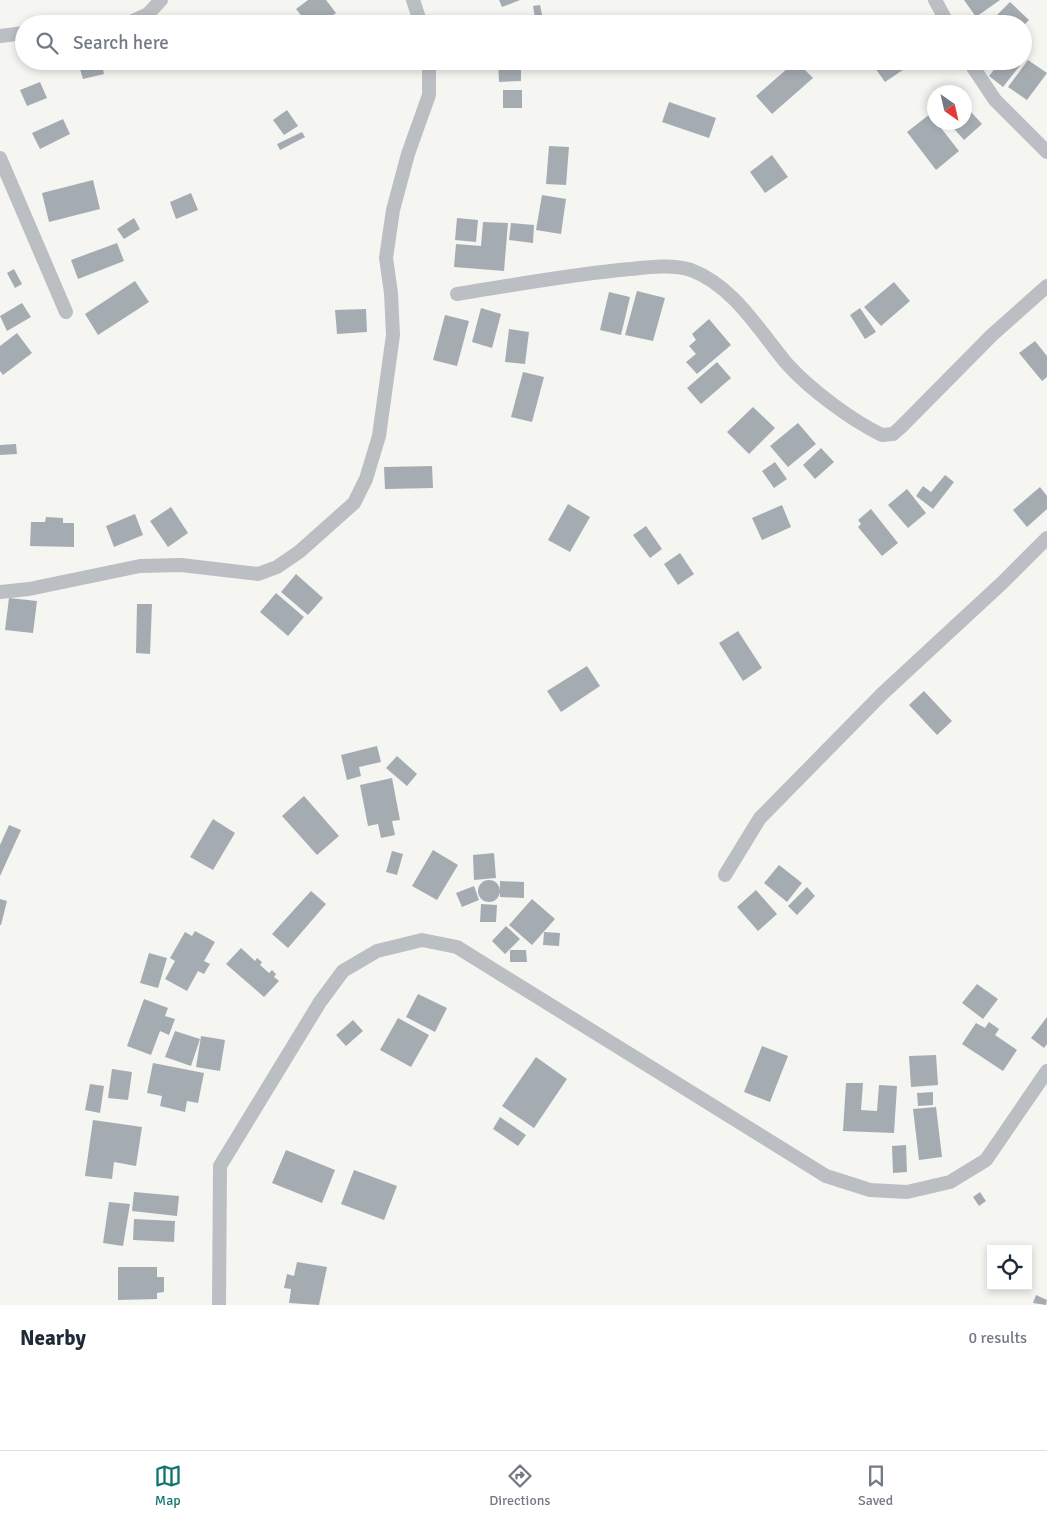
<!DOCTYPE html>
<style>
body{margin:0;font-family:Signika,sans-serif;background:#f6f6f7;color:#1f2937}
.controls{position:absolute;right:15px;bottom:15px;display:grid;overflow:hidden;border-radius:0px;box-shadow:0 2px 8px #0003}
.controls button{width:45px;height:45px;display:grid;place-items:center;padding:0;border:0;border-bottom:1px solid #e0e1e3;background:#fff;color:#1f2937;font:25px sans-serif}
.compass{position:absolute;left:927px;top:85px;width:45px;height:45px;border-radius:50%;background:#fff;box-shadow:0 2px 8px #0003;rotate:146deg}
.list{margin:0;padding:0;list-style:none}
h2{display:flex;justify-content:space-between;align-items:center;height:65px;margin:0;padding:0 20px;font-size:21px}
h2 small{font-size:16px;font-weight:400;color:#747a83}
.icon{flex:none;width:28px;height:28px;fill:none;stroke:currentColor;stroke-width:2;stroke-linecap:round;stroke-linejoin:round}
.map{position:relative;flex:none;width:1047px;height:1305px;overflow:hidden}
.search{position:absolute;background:#fff;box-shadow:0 2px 8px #0003;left:15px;right:15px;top:15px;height:55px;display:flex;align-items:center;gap:12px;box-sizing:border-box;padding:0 18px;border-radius:28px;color:#747a83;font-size:19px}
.sheet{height:145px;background:#fff}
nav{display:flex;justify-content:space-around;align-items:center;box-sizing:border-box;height:70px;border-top:1px solid #e0e1e3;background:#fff;font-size:14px;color:#747a83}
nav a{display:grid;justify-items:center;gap:2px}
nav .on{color:#0f766e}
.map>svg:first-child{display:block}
.building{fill:#a5acb1}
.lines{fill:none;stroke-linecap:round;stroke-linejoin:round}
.minor{stroke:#bbbec2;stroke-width:14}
</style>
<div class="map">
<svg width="1047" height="1305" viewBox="0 0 1047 1305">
<rect width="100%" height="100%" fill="#f5f5f2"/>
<path class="building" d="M 308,0 L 326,0 L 336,13 L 322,24 L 308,24 L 296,9 Z
M 499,0 L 520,0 L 502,7 Z
M 964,0 L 1000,0 L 976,17 Z
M 1010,2 L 1029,20 L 1023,26 L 1023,24 L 988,24 Z
M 540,5 L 544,24 L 536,24 L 533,6 Z
M 525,16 L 527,24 L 502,24 L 502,23 Z
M 1028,60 L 1047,73 L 1027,100 L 1008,87 Z
M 71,61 L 101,61 L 104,74 L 83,79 L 79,66 L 73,67 Z
M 498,61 L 521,61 L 521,81 L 499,82 Z
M 796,61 L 813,78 L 772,114 L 756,96 Z
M 870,61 L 916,61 L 885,82 Z
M 1001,61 L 1022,63 L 1003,87 L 989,76 Z
M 40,82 L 47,98 L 27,106 L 20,90 Z
M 503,90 L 522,90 L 522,108 L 503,108 Z
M 669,102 L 716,118 L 709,138 L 662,122 Z
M 964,104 L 982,124 L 964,140 L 948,122 L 964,122 Z
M 287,110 L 298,126 L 284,135 L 273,120 Z
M 930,114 L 959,151 L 936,170 L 907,132 Z
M 63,119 L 70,134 L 40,149 L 32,133 Z
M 302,132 L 305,137 L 280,150 L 277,144 Z
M 549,146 L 569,147 L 566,185 L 546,184 Z
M 772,155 L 788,177 L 765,193 L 750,172 Z
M 93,180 L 100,209 L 49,222 L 42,193 Z
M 191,193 L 198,210 L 176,219 L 170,202 Z
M 542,195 L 566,199 L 561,234 L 536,230 Z
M 134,218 L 140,229 L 124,239 L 117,229 Z
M 457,218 L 478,220 L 476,242 L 455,240 Z
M 483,222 L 508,223 L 504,271 L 454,267 L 456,244 L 481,246 Z
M 511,223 L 534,225 L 533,243 L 509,240 Z
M 117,243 L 124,261 L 78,279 L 71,260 Z
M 14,269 L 22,284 L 15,288 L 7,273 Z
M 135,281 L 149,302 L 98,335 L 85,314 Z
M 894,282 L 910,301 L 881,326 L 864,307 Z
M 637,291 L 665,298 L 653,341 L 625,335 Z
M 609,292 L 630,297 L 621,335 L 600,330 Z
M 22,303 L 31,317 L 7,331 L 0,316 Z
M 481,308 L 501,314 L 492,348 L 472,342 Z
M 860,308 L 876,332 L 865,339 L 850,315 Z
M 366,309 L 367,332 L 337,334 L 335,310 Z
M 445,315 L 469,321 L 457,366 L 433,360 Z
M 709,319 L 731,345 L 697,374 L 686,362 L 696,354 L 689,346 L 696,340 L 692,334 Z
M 509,329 L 529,332 L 525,364 L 505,362 Z
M 17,333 L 32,353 L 3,375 L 0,371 L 0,346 Z
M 1035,341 L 1047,356 L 1047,377 L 1042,381 L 1019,353 Z
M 717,362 L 731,378 L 701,404 L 687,388 Z
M 523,372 L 544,377 L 532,422 L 511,417 Z
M 753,407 L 775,428 L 749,454 L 727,432 Z
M 798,423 L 816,444 L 788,467 L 770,446 Z
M 16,444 L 17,454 L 0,455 L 0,445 Z
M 821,448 L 834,462 L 815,479 L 803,465 Z
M 775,462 L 787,479 L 774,488 L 762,471 Z
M 432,466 L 433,488 L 385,489 L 384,467 Z
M 945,475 L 954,482 L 933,509 L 916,496 L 923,486 L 931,492 Z
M 1040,487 L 1047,496 L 1047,509 L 1027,527 L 1013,510 Z
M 907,489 L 926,513 L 908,528 L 888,505 Z
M 568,504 L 590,517 L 570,552 L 548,540 Z
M 782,505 L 791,527 L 762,540 L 752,518 Z
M 171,507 L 188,533 L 168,547 L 150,521 Z
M 871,509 L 898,543 L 882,556 L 858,527 L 861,524 L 858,520 Z
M 135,514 L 143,535 L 114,547 L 106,526 Z
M 46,517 L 63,518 L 63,523 L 74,523 L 74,547 L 30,546 L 31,522 L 45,522 Z
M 646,526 L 662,549 L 650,558 L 633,535 Z
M 680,553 L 694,574 L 678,585 L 664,564 Z
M 296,574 L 323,598 L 308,615 L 281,592 Z
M 276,593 L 304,617 L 288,636 L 260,612 Z
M 9,598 L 37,601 L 33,633 L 5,630 Z
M 137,604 L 152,604 L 150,654 L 136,653 Z
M 738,631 L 762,668 L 743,681 L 719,643 Z
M 587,666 L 600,686 L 561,712 L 547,691 Z
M 924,691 L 952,721 L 937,735 L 909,705 Z
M 377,746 L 381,762 L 359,767 L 361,776 L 347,780 L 341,755 Z
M 397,756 L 417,774 L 407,786 L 386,768 Z
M 392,778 L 400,820 L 392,821 L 395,835 L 381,838 L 378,824 L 368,826 L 360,785 Z
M 304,796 L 339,836 L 317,855 L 282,816 Z
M 213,819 L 235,833 L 213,870 L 190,857 Z
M 9,825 L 21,830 L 0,876 L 0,845 Z
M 433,850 L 458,865 L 437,900 L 412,886 Z
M 392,851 L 403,854 L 397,875 L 386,872 Z
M 494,853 L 496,878 L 474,880 L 473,855 Z
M 779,865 L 802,883 L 787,902 L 764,883 Z
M478 891a11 11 0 1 1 22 0a11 11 0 1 1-22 0Z
M 500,881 L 524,882 L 524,898 L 500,897 Z
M 474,886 L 479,900 L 462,907 L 456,893 Z
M 807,887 L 815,896 L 797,915 L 788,906 Z
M 756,890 L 777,914 L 758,931 L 737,907 Z
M 311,891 L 326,904 L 288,948 L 272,934 Z
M 0,899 L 7,901 L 1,925 L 0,925 Z
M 532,899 L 555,919 L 532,945 L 509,925 Z
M 481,904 L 497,905 L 496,922 L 480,922 Z
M 506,926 L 520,939 L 505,954 L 492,941 Z
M 195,931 L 215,942 L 204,961 L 210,964 L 204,974 L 198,971 L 187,991 L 165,979 L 175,961 L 170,958 L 185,932 L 192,936 Z
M 544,932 L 560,933 L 559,946 L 543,945 Z
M 241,948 L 255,961 L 257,958 L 262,962 L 260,965 L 269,973 L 272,970 L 276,974 L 274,977 L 279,981 L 264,997 L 226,964 Z
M 510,950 L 526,950 L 527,962 L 510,962 Z
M 149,953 L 167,958 L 158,988 L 140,983 Z
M 977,984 L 998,999 L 983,1019 L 962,1003 Z
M 418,994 L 447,1008 L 435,1032 L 406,1017 Z
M 144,999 L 168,1008 L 165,1016 L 175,1019 L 169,1035 L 160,1031 L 151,1055 L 127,1046 Z
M 1047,1017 L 1047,1044 L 1044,1048 L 1031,1038 Z
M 398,1018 L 429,1035 L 411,1067 L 380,1050 Z
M 353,1020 L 363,1031 L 346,1046 L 336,1035 Z
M 989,1022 L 999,1029 L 995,1035 L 1017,1050 L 1003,1071 L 962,1044 L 976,1023 L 985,1028 Z
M 175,1031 L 200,1039 L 191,1066 L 165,1057 Z
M 201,1036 L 225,1040 L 220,1071 L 196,1067 Z
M 762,1046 L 788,1056 L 770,1102 L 744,1092 Z
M 936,1055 L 938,1085 L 911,1087 L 909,1056 Z
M 536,1057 L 567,1079 L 534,1128 L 502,1106 Z
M 153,1063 L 204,1073 L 198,1103 L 187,1101 L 185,1112 L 160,1106 L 162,1096 L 147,1093 Z
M 112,1069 L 132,1072 L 128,1100 L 108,1098 Z
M 846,1083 L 863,1083 L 861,1110 L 877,1111 L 879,1085 L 897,1086 L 894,1133 L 843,1131 Z
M 90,1084 L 104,1086 L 100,1113 L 85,1110 Z
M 933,1092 L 933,1105 L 918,1106 L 917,1093 Z
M 936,1107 L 942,1157 L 919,1160 L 913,1109 Z
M 500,1117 L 526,1135 L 518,1146 L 493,1129 Z
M 93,1120 L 142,1127 L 136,1166 L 114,1162 L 112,1179 L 85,1176 Z
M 906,1145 L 907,1172 L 893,1173 L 892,1146 Z
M 286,1150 L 335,1170 L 322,1203 L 272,1183 Z
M 354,1170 L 397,1186 L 384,1220 L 341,1204 Z
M 134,1192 L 179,1196 L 177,1216 L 132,1211 Z
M 980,1192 L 986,1201 L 979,1206 L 973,1197 Z
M 109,1202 L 130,1204 L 123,1246 L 103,1243 Z
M 134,1219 L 175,1221 L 174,1242 L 133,1240 Z
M 297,1262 L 327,1267 L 319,1305 L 289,1303 L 291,1289 L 284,1288 L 287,1274 L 294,1276 Z
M 118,1267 L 157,1267 L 157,1277 L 164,1277 L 164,1292 L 157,1293 L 157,1299 L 118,1300 Z
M 1036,1295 L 1047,1300 L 1046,1305 L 1033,1303 Z"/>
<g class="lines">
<path class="minor" d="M 413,0 L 421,24
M 935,0 L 948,24
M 126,24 L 148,14 L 161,0
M 0,36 L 24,33
M 969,61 L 995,100 L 1047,152
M 0,158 L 66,312
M 457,294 C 515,285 572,274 630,269 C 649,267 673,264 691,270 C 734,286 760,332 788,365 C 811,390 851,420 882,435 L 893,434 L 901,427 L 992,335 L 1047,286
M 0,592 L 29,589 L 140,566 L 181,565 L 258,574 L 277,567 L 299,552 L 354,503 L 366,479 L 379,436 L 393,335 L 391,293 L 386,258 L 393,210 L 408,154 L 429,95 L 429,61
M 725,875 L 760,818 L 882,694 L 1002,583 L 1047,538
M 219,1305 L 220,1166 L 320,1002 L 343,971 L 377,951 L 422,940 L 457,947 L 826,1176 L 870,1190 L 907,1192 L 950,1182 L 986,1160 L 1047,1071"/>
</g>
</svg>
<div class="controls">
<button><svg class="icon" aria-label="locate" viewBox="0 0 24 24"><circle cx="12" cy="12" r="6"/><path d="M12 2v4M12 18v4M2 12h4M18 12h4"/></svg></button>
</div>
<svg class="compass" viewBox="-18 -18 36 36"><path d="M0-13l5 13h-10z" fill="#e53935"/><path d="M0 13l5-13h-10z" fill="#747a83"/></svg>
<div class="search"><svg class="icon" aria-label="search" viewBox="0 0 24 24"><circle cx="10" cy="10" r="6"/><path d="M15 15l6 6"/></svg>Search here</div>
</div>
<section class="sheet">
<h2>Nearby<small>0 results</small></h2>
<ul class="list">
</ul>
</section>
<nav>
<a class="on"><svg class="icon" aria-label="map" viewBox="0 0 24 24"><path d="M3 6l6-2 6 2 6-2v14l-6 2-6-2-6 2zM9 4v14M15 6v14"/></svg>Map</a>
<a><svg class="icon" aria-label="directions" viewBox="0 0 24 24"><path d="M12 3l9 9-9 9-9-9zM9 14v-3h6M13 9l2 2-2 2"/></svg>Directions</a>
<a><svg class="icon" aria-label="saved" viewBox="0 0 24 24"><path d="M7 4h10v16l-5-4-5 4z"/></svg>Saved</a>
</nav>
